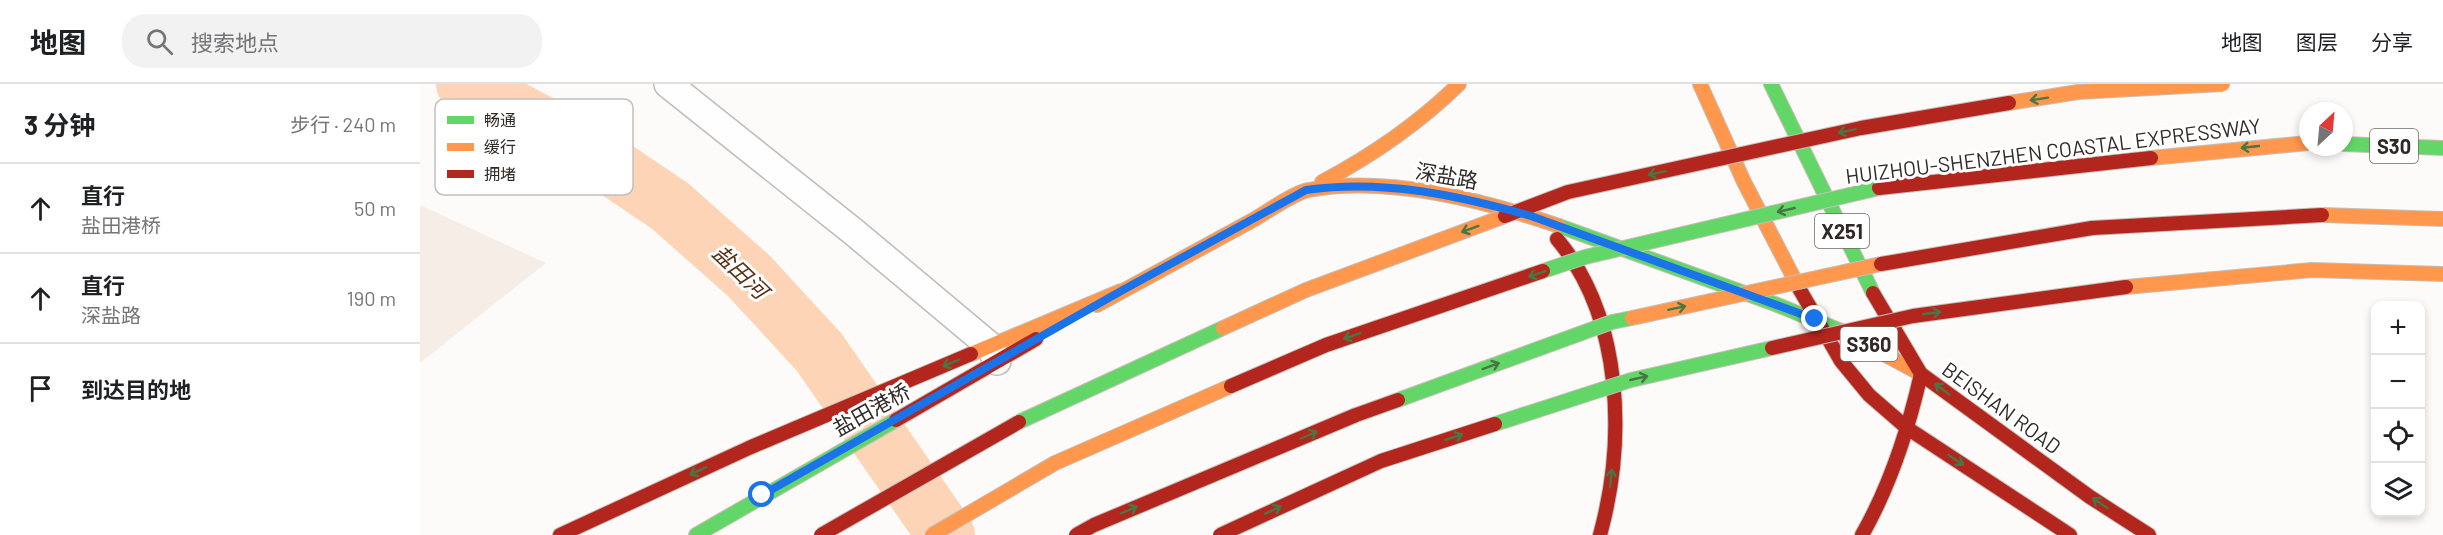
<!DOCTYPE html>
<html lang="zh">
<meta charset="utf-8">
<style>
body{margin:0;font-family:Barlow,"Noto Sans SC",sans-serif;background:#f2f2f2;color:#202124}
.controls{position:absolute;right:18px;bottom:18px;display:grid;overflow:hidden;border-radius:12px;box-shadow:0 3px 9px #0003}
.controls button{width:54px;height:54px;display:grid;place-items:center;padding:0;border:0;border-bottom:2px solid #e0e0e0;background:#fff;color:#202124;font:30px sans-serif}
.compass{position:absolute;left:1879px;top:18px;width:54px;height:54px;border-radius:50%;background:#fff;box-shadow:0 3px 9px #0003;rotate:26deg}
.stop{position:absolute;width:18px;height:18px;margin:-14px;border:4px solid #1a73e8;border-radius:50%;background:#fff}
.stop.end{background:#1a73e8;border-color:#fff;box-shadow:0 2px 6px #0008}
.list{margin:0;padding:0;list-style:none}
h2{display:flex;justify-content:space-between;align-items:center;height:78px;margin:0;padding:0 24px;font-size:26px}
h2 small{font-size:20px;font-weight:400;color:#757577}
.list li{display:grid;grid-template-columns:39px 1fr auto;gap:18px;align-items:center;box-sizing:border-box;height:90px;padding:0 24px;border-top:2px solid #e0e0e0}
.list b{display:block;font-size:22px;white-space:nowrap}
.list p{margin:0;font-size:20px;white-space:nowrap;color:#757577}
.list em{font-size:20px;font-style:normal;color:#757577}
.icon{flex:none;width:33px;height:33px;fill:none;stroke:currentColor;stroke-width:2;stroke-linecap:round;stroke-linejoin:round}
.map{position:relative;flex:none;width:2023px;height:451px;overflow:hidden}
header{display:flex;align-items:center;gap:36px;box-sizing:border-box;height:84px;padding:0 30px;background:#fff;border-bottom:2px solid #e0e0e0}
header strong{font-size:28px}
nav{display:flex;gap:33px;margin-inline-start:auto;font-size:21px}
.search{width:420px;height:54px;background:#f2f2f2;display:flex;align-items:center;gap:15px;box-sizing:border-box;padding:0 21px;border-radius:24px;color:#757577;font-size:22px}
main{display:flex}
aside{flex:1;background:#fff}
.map>svg:first-child{display:block}
.built{fill:#f6ede7}
.lines{fill:none;stroke-linecap:round;stroke-linejoin:round}
.river{stroke:#fed4b6;stroke-width:58}
.street-casing{stroke:#bfbbb8;stroke-width:30}
.fast-casing{stroke:#c8beb8;stroke-width:16}
.slow-casing{stroke:#c8beb8;stroke-width:16}
.jam-casing{stroke:#c8beb8;stroke-width:16}
.street{stroke:#fffefe;stroke-width:27}
.fast{stroke:#63d668;stroke-width:14}
.slow{stroke:#ff974d;stroke-width:14}
.jam{stroke:#b3261e;stroke-width:14}
.fast-bridge-casing{stroke:#c8beb8;stroke-width:16;stroke-linecap:butt}
.slow-bridge-casing{stroke:#c8beb8;stroke-width:16;stroke-linecap:butt}
.jam-bridge-casing{stroke:#c8beb8;stroke-width:16;stroke-linecap:butt}
.fast-bridge{stroke:#63d668;stroke-width:14}
.slow-bridge{stroke:#ff974d;stroke-width:14}
.jam-bridge{stroke:#b3261e;stroke-width:14}
.oneway{stroke:#477743}
.route{stroke:#1a73e8;stroke-width:8}
.labels{text-anchor:middle;dominant-baseline:central;stroke-width:6;stroke-linejoin:round;paint-order:stroke}
.shield{fill:#fff;stroke:#6e6966;stroke-width:1.5}
.shield-label{font-size:20px;font-weight:bold;fill:#302925}
.street-label{font-size:21px;fill:#302925;stroke:#fff}
.water-label{font-size:22px;font-style:italic;fill:#583114;stroke:#fff}
.key{fill:#fff;stroke:#c1bfbe;stroke-width:1.5}
.key-label{font-size:16px;fill:#302925}
</style>
<header>
<strong>地图</strong>
<div class="search"><svg class="icon" aria-label="search" viewBox="0 0 24 24"><circle cx="10" cy="10" r="6"/><path d="M15 15l6 6"/></svg>搜索地点</div>
<nav><a>地图</a><a>图层</a><a>分享</a></nav>
</header>
<main>
<aside>
<h2>3 分钟<small>步行 · 240 m</small></h2>
<ul class="list">
<li><svg class="icon" aria-label="ahead" viewBox="0 0 24 24"><path d="M12 20V5M6 11l6-6 6 6"/></svg><div><b>直行</b><p>盐田港桥</p></div><em>50 m</em></li>
<li><svg class="icon" aria-label="ahead" viewBox="0 0 24 24"><path d="M12 20V5M6 11l6-6 6 6"/></svg><div><b>直行</b><p>深盐路</p></div><em>190 m</em></li>
<li><svg class="icon" aria-label="arrive" viewBox="0 0 24 24"><path d="M6 21V4h12l-3 4 3 4H6"/></svg><div><b>到达目的地</b></div></li>
</ul>
</aside>
<div class="map">
<svg width="2023" height="451" viewBox="0 0 2023 451">
<rect width="100%" height="100%" fill="#fdfbf9"/>
<path class="built" d="M 0,121 L 126,179 L 0,279 Z"/>
<g class="lines">
<path class="river" d="M 45,0 L 161,62 L 250,122 L 329,192 L 399,268 L 526,451"/>
<defs>
<path id="street" d="M 248,0 L 435,149 L 570,262 L 577,277"/>
<path id="fast" d="M 1351,0 L 1453,209
M 1924,60 L 2023,64
M 1139,142 L 1355,220 L 1421,247
M 276,451 L 476,336"/>
<path id="slow" d="M 1280,0 L 1324,98 L 1380,206
M 902,98 C 953,71 998,40 1039,0
M 677,221 C 729,193 781,164 833,136 C 847,128 875,108 889,106 C 966,91 1066,117 1139,142
M 1421,247 L 1501,290
M 551,270 L 701,207"/>
<path id="jam" d="M 1137,155 C 1203,234 1206,356 1180,451
M 1380,206 L 1421,277 L 1449,311 L 1487,344 L 1650,451
M 1453,209 L 1501,290 L 1670,413 L 1729,451
M 476,336 L 616,255
M 140,451 L 331,363 L 551,270
M 1442,451 C 1471,400 1488,347 1501,290"/>
</defs>
<use href="#street" class="street-casing"/>
<use href="#fast" class="fast-casing"/>
<use href="#slow" class="slow-casing"/>
<use href="#jam" class="jam-casing"/>
<use href="#street" class="street"/>
<use href="#fast" class="fast"/>
<use href="#slow" class="slow"/>
<use href="#jam" class="jam"/>
<defs>
<path id="fast-bridge" d="M 1123,187 L 1165,173 L 1459,104
M 978,316 L 1192,238 L 1212,234
M 599,338 L 803,244
M 1075,340 L 1211,296 L 1352,264"/>
<path id="slow-bridge" d="M 1589,19 L 1658,8 L 1803,0
M 1731,74 L 1888,59
M 1902,131 L 2023,135
M 1706,203 L 1892,186 L 2023,190
M 1212,234 L 1461,180
M 803,244 L 886,206 L 1085,132
M 512,451 L 635,379 L 811,302"/>
<path id="jam-bridge" d="M 1459,104 L 1731,74
M 1085,132 L 1148,108 L 1441,44 L 1589,19
M 1461,180 L 1672,144 L 1902,131
M 1352,264 L 1493,232 L 1706,203
M 811,302 L 906,261 L 1123,187
M 401,451 L 599,338
M 656,451 L 674,441 L 936,331 L 978,316
M 800,451 L 961,377 L 1075,340"/>
</defs>
<use href="#fast-bridge" class="fast-bridge-casing"/>
<use href="#slow-bridge" class="slow-bridge-casing"/>
<use href="#jam-bridge" class="jam-bridge-casing"/>
<use href="#fast-bridge" class="fast-bridge"/>
<use href="#slow-bridge" class="slow-bridge"/>
<use href="#jam-bridge" class="jam-bridge"/>
</g>
<defs><path id="oneway-shaft" d="M-6 0H5M1.5-3L5.5 0L1.5 3" fill="none" stroke-width="1.6" stroke-linecap="round" stroke-linejoin="round" transform="scale(1.5)"/></defs>
<g class="oneway">
<use href="#oneway-shaft" transform="translate(1619 15) rotate(171)"/>
<use href="#oneway-shaft" transform="translate(1427 47) rotate(168)"/>
<use href="#oneway-shaft" transform="translate(1830 63) rotate(174)"/>
<use href="#oneway-shaft" transform="translate(1237 89) rotate(168)"/>
<use href="#oneway-shaft" transform="translate(1366 126) rotate(167)"/>
<use href="#oneway-shaft" transform="translate(1050 145) rotate(160)"/>
<use href="#oneway-shaft" transform="translate(1117 190) rotate(161)"/>
<use href="#oneway-shaft" transform="translate(1257 224) rotate(-12)"/>
<use href="#oneway-shaft" transform="translate(1512 229) rotate(-8)"/>
<use href="#oneway-shaft" transform="translate(932 252) rotate(161)"/>
<use href="#oneway-shaft" transform="translate(531 279) rotate(157)"/>
<use href="#oneway-shaft" transform="translate(1071 282) rotate(-20)"/>
<use href="#oneway-shaft" transform="translate(1219 294) rotate(-13)"/>
<use href="#oneway-shaft" transform="translate(1522 305) rotate(-143)"/>
<use href="#oneway-shaft" transform="translate(889 351) rotate(-23)"/>
<use href="#oneway-shaft" transform="translate(1034 353) rotate(-18)"/>
<use href="#oneway-shaft" transform="translate(1536 376) rotate(33)"/>
<use href="#oneway-shaft" transform="translate(278 387) rotate(155)"/>
<use href="#oneway-shaft" transform="translate(1191 394) rotate(-84)"/>
<use href="#oneway-shaft" transform="translate(1680 419) rotate(-147)"/>
<use href="#oneway-shaft" transform="translate(709 426) rotate(-23)"/>
<use href="#oneway-shaft" transform="translate(853 426) rotate(-25)"/>
</g>
<g class="lines">
<path class="route" d="M 342,411 L 701,207 L 886,106 C 963,95 1037,111 1111,132 L 1395,235"/>
</g>
<g class="labels">
<g class="shield">
<rect x="1950" y="45" width="48" height="34" rx="4.5"/>
<rect x="1395" y="130" width="54" height="34" rx="4.5"/>
<rect x="1420.5" y="243" width="57" height="34" rx="4.5"/>
</g>
<g class="shield-label">
<text x="1974" y="62">S30</text>
<text x="1422" y="147">X251</text>
<text x="1449" y="260">S360</text>
</g>
<g class="street-label">
<text transform="translate(1633 66) rotate(-7)">HUIZHOU-SHENZHEN COASTAL EXPRESSWAY</text>
<text transform="translate(1027 91) rotate(10)">深盐路</text>
<text transform="translate(1582 323) rotate(36)">BEISHAN ROAD</text>
<text transform="translate(451 325) rotate(-29)">盐田港桥</text>
</g>
<g class="water-label">
<text transform="translate(321 187) rotate(44)">盐田河</text>
</g>
</g>
<rect x="15" y="15" width="198" height="96" rx="9" class="key"/>
<rect x="27" y="32" width="27" height="8" fill="#63d668"/>
<rect x="27" y="59" width="27" height="8" fill="#ff974d"/>
<rect x="27" y="86" width="27" height="8" fill="#b3261e"/>
<g class="key-label">
<text x="64" y="42">畅通</text>
<text x="64" y="69">缓行</text>
<text x="64" y="96">拥堵</text>
</g>
</svg>
<div class="controls">
<button>+</button>
<button>−</button>
<button><svg class="icon" aria-label="locate" viewBox="0 0 24 24"><circle cx="12" cy="12" r="6"/><path d="M12 2v4M12 18v4M2 12h4M18 12h4"/></svg></button>
<button><svg class="icon" aria-label="layers" viewBox="0 0 24 24"><path d="M12 4l9 5-9 5-9-5zM3 14l9 5 9-5"/></svg></button>
</div>
<svg class="compass" viewBox="-18 -18 36 36"><path d="M0-13l5 13h-10z" fill="#e53935"/><path d="M0 13l5-13h-10z" fill="#757577"/></svg>
<div class="stop" style="left:342px;top:411px"></div>
<div class="stop end" style="left:1395px;top:235px"></div>
</div>
</main>
